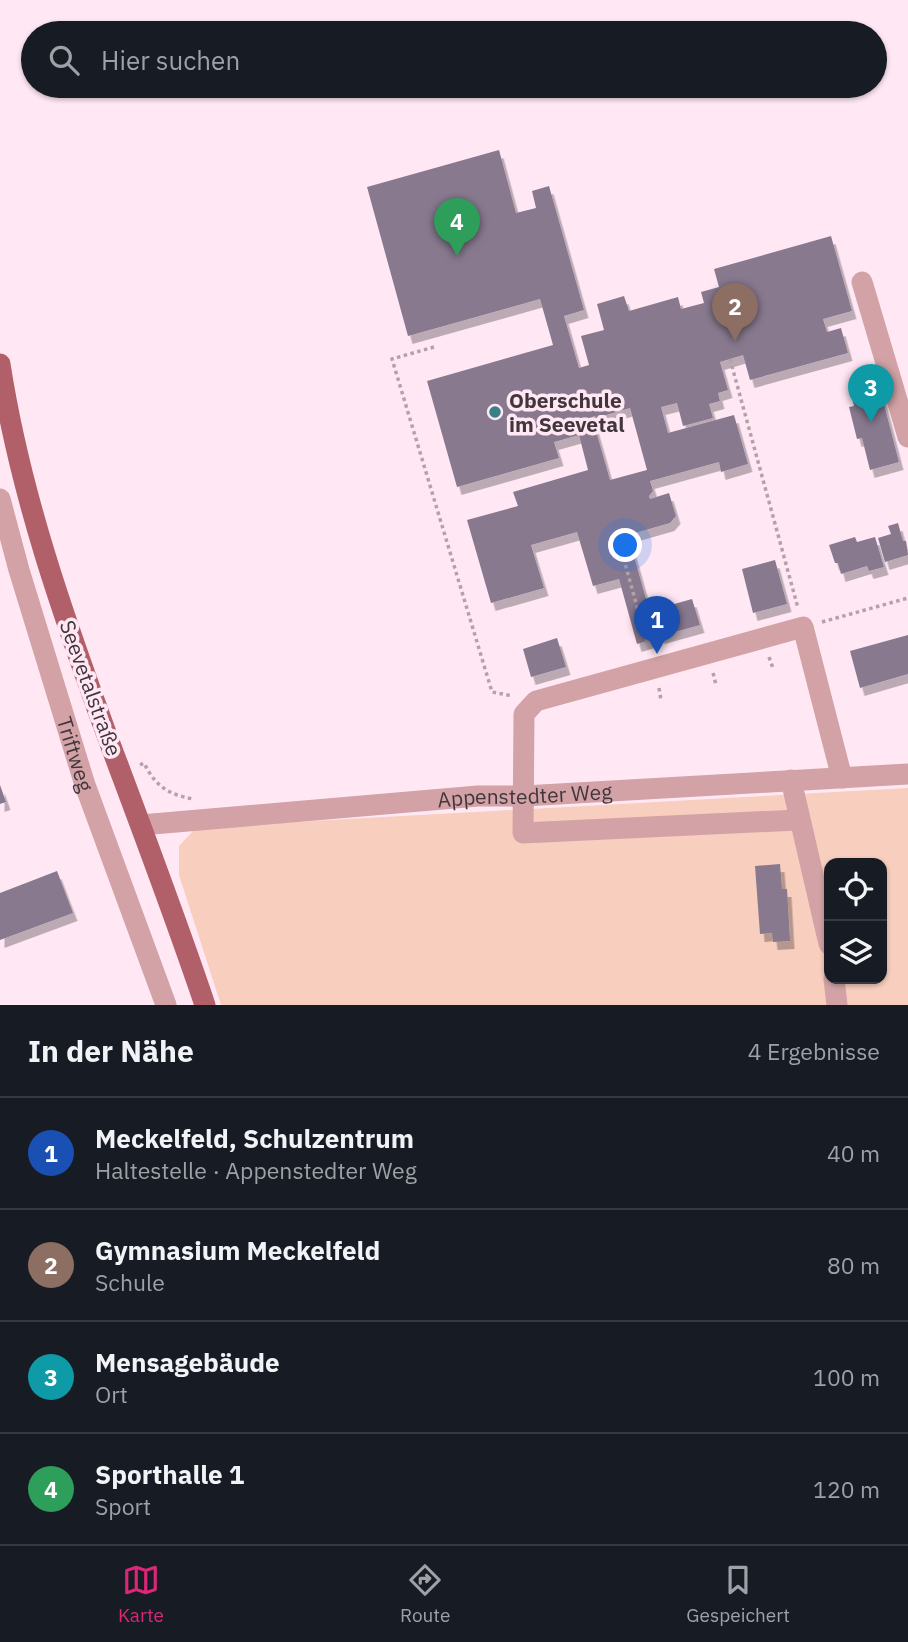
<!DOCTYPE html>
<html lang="de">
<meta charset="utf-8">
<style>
body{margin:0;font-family:"IBM Plex Sans",sans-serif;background:#242831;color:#f1f3f6}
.controls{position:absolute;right:21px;bottom:21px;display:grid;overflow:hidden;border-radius:14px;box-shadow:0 2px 5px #0004}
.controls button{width:63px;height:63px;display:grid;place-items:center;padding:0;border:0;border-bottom:2px solid #363941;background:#171b24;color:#f1f3f6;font:35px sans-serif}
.you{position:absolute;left:626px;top:546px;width:24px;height:24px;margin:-18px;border:5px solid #fff;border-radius:50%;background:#1a73e8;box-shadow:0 0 0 10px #1a73e833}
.badge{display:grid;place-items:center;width:46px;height:46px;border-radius:50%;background:#db2777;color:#fff;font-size:23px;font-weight:700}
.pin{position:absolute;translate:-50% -58px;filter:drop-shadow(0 2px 4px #0008)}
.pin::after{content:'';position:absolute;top:37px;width:24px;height:21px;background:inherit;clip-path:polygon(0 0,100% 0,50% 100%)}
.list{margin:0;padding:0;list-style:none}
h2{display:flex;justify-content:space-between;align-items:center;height:91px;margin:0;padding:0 28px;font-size:30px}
h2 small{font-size:23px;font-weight:400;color:#9ea1a6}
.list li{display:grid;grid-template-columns:46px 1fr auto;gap:21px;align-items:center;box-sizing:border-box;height:112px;padding:0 28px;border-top:2px solid #363941}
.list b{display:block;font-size:26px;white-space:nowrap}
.list p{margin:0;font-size:23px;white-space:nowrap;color:#9ea1a6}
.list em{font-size:23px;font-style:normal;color:#9ea1a6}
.icon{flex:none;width:38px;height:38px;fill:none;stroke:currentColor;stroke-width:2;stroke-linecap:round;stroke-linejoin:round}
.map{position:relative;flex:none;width:908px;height:1005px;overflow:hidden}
.search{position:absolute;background:#171b24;box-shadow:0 2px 5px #0004;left:21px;right:21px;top:21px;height:77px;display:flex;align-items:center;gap:18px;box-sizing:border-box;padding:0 24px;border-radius:38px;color:#9ea1a6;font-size:26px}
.sheet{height:539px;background:#171b24}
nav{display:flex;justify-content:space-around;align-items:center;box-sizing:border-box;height:98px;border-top:2px solid #363941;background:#171b24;font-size:19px;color:#9ea1a6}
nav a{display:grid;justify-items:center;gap:4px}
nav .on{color:#db2777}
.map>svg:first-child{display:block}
.green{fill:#f8cebe;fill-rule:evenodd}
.building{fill:#88798f;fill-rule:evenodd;filter:url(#shadow)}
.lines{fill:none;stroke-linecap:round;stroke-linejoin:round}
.path{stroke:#b3a1ab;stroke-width:3.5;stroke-dasharray:3.5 3.5;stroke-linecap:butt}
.minor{stroke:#d2a2a6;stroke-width:21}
.major{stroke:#b15f69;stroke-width:21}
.poi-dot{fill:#388184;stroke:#ffe8f4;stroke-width:2.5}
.labels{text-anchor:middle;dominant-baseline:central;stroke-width:7;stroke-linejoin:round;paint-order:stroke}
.poi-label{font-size:21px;font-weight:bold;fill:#41363c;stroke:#ffe8f4;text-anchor:start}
.street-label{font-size:21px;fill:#41363c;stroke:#ffe8f4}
</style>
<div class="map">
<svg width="908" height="1005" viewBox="0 0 908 1005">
<defs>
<filter id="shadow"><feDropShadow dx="4.5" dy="8" stdDeviation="0" flood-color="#0004"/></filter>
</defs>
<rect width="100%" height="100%" fill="#ffe8f4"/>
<path class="green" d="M 908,788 L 908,1005 L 221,1005 L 179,875 L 179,846 L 194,830 L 203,827 ZM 829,863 L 882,863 L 882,979 L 829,979 Z"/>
<path class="building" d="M 499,150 L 516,213 L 536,208 L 532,191 L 549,186 L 584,310 L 564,316 L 579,368 L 589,365 L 581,336 L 604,330 L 597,304 L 624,296 L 629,311 L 678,297 L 681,309 L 704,303 L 701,292 L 719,287 L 714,269 L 831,236 L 852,311 L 823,319 L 827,332 L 841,328 L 848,353 L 750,380 L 743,355 L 720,362 L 728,390 L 718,393 L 720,401 L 709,404 L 713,418 L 683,426 L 677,403 L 661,407 L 668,433 L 734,415 L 748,464 L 721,472 L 719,462 L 650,481 L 653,491 L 649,496 L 650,499 L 669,493 L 676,516 L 670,523 L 628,535 L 657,638 L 637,644 L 619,579 L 593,586 L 577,532 L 531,545 L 544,588 L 491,603 L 467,520 L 518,506 L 513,492 L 588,470 L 579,435 L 554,442 L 559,458 L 457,487 L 427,381 L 553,345 L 540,299 L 408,336 L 367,187 ZM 630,408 L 647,470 L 610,480 L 592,417 L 595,416 L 596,418 Z
M 878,381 L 899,462 L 870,470 L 862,438 L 857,439 L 849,407 L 854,406 L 850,389 Z
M 898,523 L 903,541 L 906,541 L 908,555 L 885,562 L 878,538 L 891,534 L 888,526 Z
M 855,537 L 857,542 L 875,537 L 884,567 L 869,571 L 867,566 L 841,574 L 838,563 L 835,563 L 829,545 Z
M 775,560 L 787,604 L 753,613 L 742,569 Z
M 692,599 L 700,625 L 660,636 L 653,610 Z
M 908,635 L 908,674 L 860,688 L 850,651 Z
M 557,638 L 566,667 L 531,677 L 523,649 Z
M 0,785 L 6,802 L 0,804 Z
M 780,864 L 782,889 L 787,889 L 790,941 L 773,942 L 772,933 L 760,934 L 755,866 Z
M 57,871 L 73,913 L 0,940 L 0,893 Z"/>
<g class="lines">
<path class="path" d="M 434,347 L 392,359 L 492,692 L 513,696
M 730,359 L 798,608
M 618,538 L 649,650
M 822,622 L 908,598
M 769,657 L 773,668
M 713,673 L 716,685
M 659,688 L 661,700
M 140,765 L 144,763 C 156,787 168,794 193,799"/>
<g class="minor">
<path d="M 862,282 L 908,437"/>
<path id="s1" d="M 0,499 L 19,570 L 85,785 L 166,1005"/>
<path d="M 791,780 L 829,944"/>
<path d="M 798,820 L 523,833 L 524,714 L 536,701 L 803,627 L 842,778"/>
<path id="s2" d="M 141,825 L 478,796 L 524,796 L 908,774"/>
<path d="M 834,979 L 837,1005"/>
</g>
<path class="major" d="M 0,364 C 20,494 64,618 109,741 C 142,829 175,916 205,1005"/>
</g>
<circle class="poi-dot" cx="495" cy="412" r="7"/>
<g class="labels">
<g class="poi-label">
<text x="509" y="400">Oberschule<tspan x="509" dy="24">im Seevetal</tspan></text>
</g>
<g class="street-label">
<text transform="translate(91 688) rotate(70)">Seevetalstraße</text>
<text stroke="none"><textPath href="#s1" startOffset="266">Triftweg</textPath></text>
<text stroke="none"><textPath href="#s2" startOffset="385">Appenstedter Weg</textPath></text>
</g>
</g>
</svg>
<div class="controls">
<button><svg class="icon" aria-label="locate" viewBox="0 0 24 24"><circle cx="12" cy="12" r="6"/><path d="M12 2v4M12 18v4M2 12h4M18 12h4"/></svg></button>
<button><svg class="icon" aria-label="layers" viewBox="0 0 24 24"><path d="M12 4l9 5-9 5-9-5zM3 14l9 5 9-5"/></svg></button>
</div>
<div class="you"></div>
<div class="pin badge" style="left:657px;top:654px;background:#1a4fb4">1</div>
<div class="pin badge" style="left:735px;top:341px;background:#8d6e63">2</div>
<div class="pin badge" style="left:871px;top:422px;background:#0f9aa8">3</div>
<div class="pin badge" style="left:457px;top:256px;background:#2e9e5b">4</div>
<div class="search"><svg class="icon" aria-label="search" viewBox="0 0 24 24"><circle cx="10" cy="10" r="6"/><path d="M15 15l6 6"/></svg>Hier suchen</div>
</div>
<section class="sheet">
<h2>In der Nähe<small>4 Ergebnisse</small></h2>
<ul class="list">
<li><span class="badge" style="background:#1a4fb4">1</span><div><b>Meckelfeld, Schulzentrum</b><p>Haltestelle · Appenstedter Weg</p></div><em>40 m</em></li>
<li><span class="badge" style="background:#8d6e63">2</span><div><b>Gymnasium Meckelfeld</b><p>Schule</p></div><em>80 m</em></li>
<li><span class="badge" style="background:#0f9aa8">3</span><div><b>Mensagebäude</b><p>Ort</p></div><em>100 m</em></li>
<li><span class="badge" style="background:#2e9e5b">4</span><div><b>Sporthalle 1</b><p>Sport</p></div><em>120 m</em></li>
</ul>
</section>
<nav>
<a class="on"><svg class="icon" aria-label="map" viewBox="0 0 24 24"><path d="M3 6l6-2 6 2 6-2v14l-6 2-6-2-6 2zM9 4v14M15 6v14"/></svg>Karte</a>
<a><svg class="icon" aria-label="directions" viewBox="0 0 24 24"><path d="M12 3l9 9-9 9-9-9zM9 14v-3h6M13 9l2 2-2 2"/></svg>Route</a>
<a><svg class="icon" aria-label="saved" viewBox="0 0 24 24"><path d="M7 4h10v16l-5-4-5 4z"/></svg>Gespeichert</a>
</nav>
